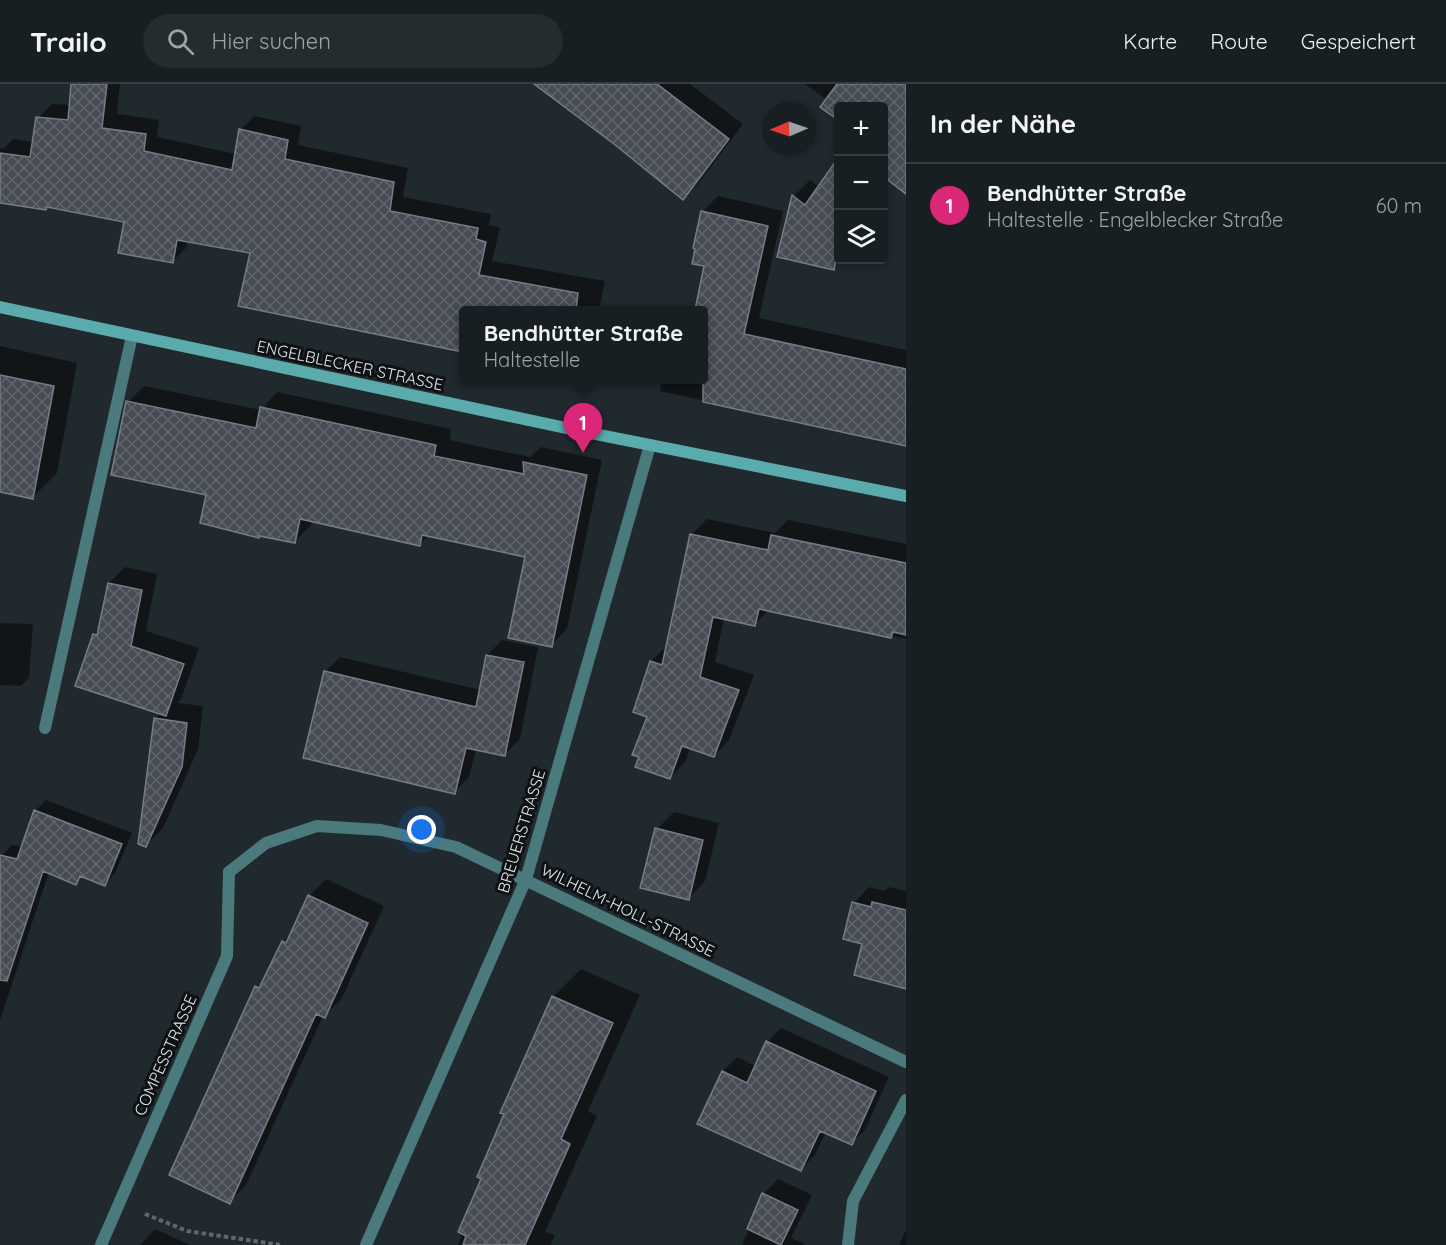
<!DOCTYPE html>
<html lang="de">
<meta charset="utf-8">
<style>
body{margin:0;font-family:Quicksand,sans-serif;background:#252c2f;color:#f1f3f6}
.controls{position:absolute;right:18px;top:18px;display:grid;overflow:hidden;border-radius:6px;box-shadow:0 3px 9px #0003}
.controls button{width:54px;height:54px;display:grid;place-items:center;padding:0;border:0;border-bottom:2px solid #363d40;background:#181f22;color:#f1f3f6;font:30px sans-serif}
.compass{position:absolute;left:762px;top:18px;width:54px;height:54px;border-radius:50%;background:#181f22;box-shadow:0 3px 9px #0003;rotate:268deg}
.you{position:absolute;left:422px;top:746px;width:21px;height:21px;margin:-15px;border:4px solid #fff;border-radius:50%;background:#1a73e8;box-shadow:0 0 0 9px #1a73e833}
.badge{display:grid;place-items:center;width:39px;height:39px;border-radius:50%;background:#db2777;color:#fff;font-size:20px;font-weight:700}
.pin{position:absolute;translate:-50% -50px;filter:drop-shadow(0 2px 3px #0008)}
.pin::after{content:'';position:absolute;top:32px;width:21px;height:18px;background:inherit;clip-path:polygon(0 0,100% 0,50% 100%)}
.popup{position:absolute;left:459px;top:222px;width:249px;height:78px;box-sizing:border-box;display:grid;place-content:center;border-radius:6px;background:#181f22;filter:drop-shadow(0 2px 4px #0005);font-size:20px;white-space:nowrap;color:#9fa2a5}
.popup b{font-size:22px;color:#f1f3f6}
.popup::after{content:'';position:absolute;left:50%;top:100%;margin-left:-12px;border:12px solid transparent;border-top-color:#181f22}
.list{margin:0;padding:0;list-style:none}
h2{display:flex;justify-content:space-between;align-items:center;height:78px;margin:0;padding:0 24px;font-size:26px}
h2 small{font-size:20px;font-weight:400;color:#9fa2a5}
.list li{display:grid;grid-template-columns:39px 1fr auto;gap:18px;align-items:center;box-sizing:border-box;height:84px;padding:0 24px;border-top:2px solid #363d40}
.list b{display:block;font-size:22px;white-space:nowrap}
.list p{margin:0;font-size:20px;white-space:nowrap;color:#9fa2a5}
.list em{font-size:20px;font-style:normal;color:#9fa2a5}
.icon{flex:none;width:33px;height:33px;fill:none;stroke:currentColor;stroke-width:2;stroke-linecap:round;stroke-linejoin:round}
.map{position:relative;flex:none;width:906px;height:1161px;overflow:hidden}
header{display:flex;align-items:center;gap:36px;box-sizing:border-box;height:84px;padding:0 30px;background:#181f22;border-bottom:2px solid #363d40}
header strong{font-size:28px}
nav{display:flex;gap:33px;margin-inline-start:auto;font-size:21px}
.search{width:420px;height:54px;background:#252c2f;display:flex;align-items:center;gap:15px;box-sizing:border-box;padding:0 21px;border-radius:33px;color:#9fa2a5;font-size:22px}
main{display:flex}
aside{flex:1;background:#181f22}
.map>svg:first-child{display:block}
.shadow{fill:#0007}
.building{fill:url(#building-cross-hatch);stroke:#787c86;stroke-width:1.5}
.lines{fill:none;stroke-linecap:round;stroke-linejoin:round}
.path{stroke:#5f676b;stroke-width:4;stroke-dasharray:4.5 3;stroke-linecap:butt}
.lane{stroke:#4b7a7c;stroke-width:12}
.street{stroke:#4b7a7c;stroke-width:12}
.secondary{stroke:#5baaac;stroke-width:12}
.labels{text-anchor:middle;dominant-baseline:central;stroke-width:6;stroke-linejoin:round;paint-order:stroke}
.street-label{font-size:16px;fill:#e2e8eb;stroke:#0d1113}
</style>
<header>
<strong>Trailo</strong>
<div class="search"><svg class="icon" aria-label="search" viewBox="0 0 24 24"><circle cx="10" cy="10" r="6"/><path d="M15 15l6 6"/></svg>Hier suchen</div>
<nav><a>Karte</a><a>Route</a><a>Gespeichert</a></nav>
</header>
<main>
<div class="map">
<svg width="906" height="1161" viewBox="0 0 906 1161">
<defs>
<pattern id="building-cross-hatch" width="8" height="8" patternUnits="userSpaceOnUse" patternTransform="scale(1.5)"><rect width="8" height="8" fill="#474b53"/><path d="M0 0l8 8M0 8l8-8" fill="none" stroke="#61656c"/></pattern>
</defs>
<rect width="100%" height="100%" fill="#20292e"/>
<path class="shadow" d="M 71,0 L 120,0 L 117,30 L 159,36 L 157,53 L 236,70 L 240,46 L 255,32 L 301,42 L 298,61 L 408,84 L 403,113 L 491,130 L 489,141 L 500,144 L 492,177 L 605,197 L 599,226 L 463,226 L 463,266 L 251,168 L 188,156 L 186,164 L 172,178 L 125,137 L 49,121 L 46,125 L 0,117 L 0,64 L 3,65 L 13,55 L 34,58 L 38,34 L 52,20 L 69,21 Z
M 573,0 L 690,0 L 743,40 L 698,100 L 683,114 L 637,79 Z
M 805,0 L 906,0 L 906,108 L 884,91 L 884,22 L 838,22 L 838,34 L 823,23 L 827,16 Z
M 810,96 L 838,117 L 838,176 L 842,176 L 833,184 L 779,172 L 794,112 Z
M 718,112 L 783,127 L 759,234 L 906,266 L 906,361 L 660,307 L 662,296 L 703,296 L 703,226 L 696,226 L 706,181 L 697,164 L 694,163 L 703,127 Z
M 0,262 L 77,279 L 57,389 L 33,413 L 0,406 Z
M 144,302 L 261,326 L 277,308 L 451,345 L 450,356 L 481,363 L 530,373 L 541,363 L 602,376 L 567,545 L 551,561 L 527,472 L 429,451 L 420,460 L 312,436 L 311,441 L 295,457 L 208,410 L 128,318 Z
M 707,435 L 775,449 L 788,436 L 906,460 L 906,555 L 769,526 L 755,540 L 724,534 L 715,578 L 754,591 L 729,656 L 714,672 L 690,664 L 685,678 L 670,694 L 648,633 L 635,627 L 651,577 L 667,562 L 691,451 Z
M 125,483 L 157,490 L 146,547 L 199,564 L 181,615 L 177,619 L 203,622 L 198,665 L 163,744 L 146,761 L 155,635 L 161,629 L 94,550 L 100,544 L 109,499 Z
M 2,539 L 33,540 L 29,594 L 21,602 L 0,601 L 0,541 Z
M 502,556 L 538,563 L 520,655 L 505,670 L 476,665 L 469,693 L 454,708 L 325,588 L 340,573 L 481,606 L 487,571 Z
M 46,716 L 132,749 L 115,789 L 105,800 L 83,791 L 75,800 L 49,788 L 0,936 L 0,773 L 12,761 L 23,763 L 35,727 Z
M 674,728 L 719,739 L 705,797 L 689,814 L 657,745 Z
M 326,795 L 384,822 L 341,916 L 323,932 L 246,1101 L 229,1118 L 257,903 L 266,894 L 283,858 L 292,849 L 309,812 Z
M 869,803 L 885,807 L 889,803 L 906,807 L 906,903 L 864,859 L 854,819 Z
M 581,885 L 640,911 L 588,1027 L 597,1032 L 545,1148 L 555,1151 L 550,1161 L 458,1161 L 553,913 Z
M 781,944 L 889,993 L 865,1046 L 851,1060 L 826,1048 L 815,1071 L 801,1085 L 699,1039 L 723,987 L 737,973 L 756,982 L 767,958 Z
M 778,1095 L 812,1111 L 791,1154 L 804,1159 L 803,1161 L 742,1161 L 763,1110 Z
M 155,1145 L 190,1161 L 140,1161 Z
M 906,1146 L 906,1161 L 899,1161 Z"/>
<path class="building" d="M 71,0 L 107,0 L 102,44 L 146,50 L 144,67 L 232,86 L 239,45 L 288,56 L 285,75 L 394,98 L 390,127 L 478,144 L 476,155 L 486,158 L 479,191 L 578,209 L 576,226 L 463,226 L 463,268 L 238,222 L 250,169 L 177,156 L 173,179 L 118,169 L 124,138 L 47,123 L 46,126 L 0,119 L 0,69 L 30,73 L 36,33 L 68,36 Z
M 534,0 L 657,0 L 729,55 L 683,116 L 614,60 Z
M 837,0 L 906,0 L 906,110 L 884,93 L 884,22 L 838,22 L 838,36 L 820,23 Z
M 838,74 L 838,165 L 834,186 L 777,173 L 792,111 L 805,121 Z
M 701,127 L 768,142 L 744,250 L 906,285 L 906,362 L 703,318 L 703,226 L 695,226 L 704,182 L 692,180 L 695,165 L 693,164 Z
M 0,291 L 54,302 L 33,415 L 0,408 Z
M 126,317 L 256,344 L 260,323 L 436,361 L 434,372 L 524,390 L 523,378 L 587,391 L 552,563 L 508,554 L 525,473 L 422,451 L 420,462 L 300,435 L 295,459 L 259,452 L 259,454 L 200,439 L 206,411 L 111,391 Z
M 690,450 L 768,466 L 771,451 L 906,479 L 906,551 L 893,548 L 891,554 L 759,525 L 755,542 L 713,533 L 700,593 L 739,606 L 714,673 L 682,662 L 670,695 L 635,683 L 639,673 L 632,671 L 647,633 L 633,628 L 650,577 L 662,581 Z
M 108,499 L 142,506 L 131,562 L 184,580 L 166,632 L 75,602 L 93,550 L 97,551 Z
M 486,571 L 524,578 L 505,672 L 466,664 L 455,710 L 303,674 L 324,587 L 476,623 Z
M 154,634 L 187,639 L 182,683 L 146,763 L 138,760 Z
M 34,726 L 122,760 L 105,802 L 80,792 L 76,801 L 43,787 L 7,897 L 0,896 L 0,771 L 17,775 Z
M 655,744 L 703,756 L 689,816 L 640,804 Z
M 308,811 L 368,839 L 325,934 L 316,930 L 230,1120 L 169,1091 L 255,902 L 259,904 L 282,857 L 286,859 Z
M 852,818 L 871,823 L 872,818 L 906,826 L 906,905 L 854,891 L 862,860 L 843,855 Z
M 552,912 L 613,939 L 561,1055 L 570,1060 L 525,1161 L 463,1161 L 466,1152 L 458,1148 L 481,1095 L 477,1093 L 504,1030 L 500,1029 Z
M 766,957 L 876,1007 L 852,1061 L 820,1047 L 801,1087 L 697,1040 L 722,987 L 747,999 Z
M 762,1109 L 798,1126 L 781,1161 L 747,1145 Z"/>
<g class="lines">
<path class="path" d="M 145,1130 L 187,1147 L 281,1161"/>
<path class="lane" d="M 45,644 L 132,252
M 101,1161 L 227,872 L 229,788"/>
<path class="street" d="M 229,788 L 266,759 L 317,742 L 381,746 L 456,763 L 906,978
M 366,1161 L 526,795 L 650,361
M 848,1161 L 853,1117 L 906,1016"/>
<path class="secondary" d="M 0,223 L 580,347 L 906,412"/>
</g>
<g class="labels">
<g class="street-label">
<text transform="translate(350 281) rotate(12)">ENGELBLECKER STRASSE</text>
<text transform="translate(521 747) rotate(-73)">BREUERSTRASSE</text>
<text transform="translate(628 826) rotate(26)">WILHELM-HOLL-STRASSE</text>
<text transform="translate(165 971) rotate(-66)">COMPESSTRASSE</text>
</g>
</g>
</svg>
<div class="controls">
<button>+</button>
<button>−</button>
<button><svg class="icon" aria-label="layers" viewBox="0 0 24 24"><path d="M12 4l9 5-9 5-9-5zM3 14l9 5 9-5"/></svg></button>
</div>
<svg class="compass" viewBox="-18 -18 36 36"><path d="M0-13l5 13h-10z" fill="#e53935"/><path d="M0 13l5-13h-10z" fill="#9fa2a5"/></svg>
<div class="you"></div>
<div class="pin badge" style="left:583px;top:369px">1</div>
<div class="popup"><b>Bendhütter Straße</b>Haltestelle</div>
</div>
<aside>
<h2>In der Nähe<small></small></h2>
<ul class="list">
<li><span class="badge">1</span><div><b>Bendhütter Straße</b><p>Haltestelle · Engelblecker Straße</p></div><em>60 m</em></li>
</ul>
</aside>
</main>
